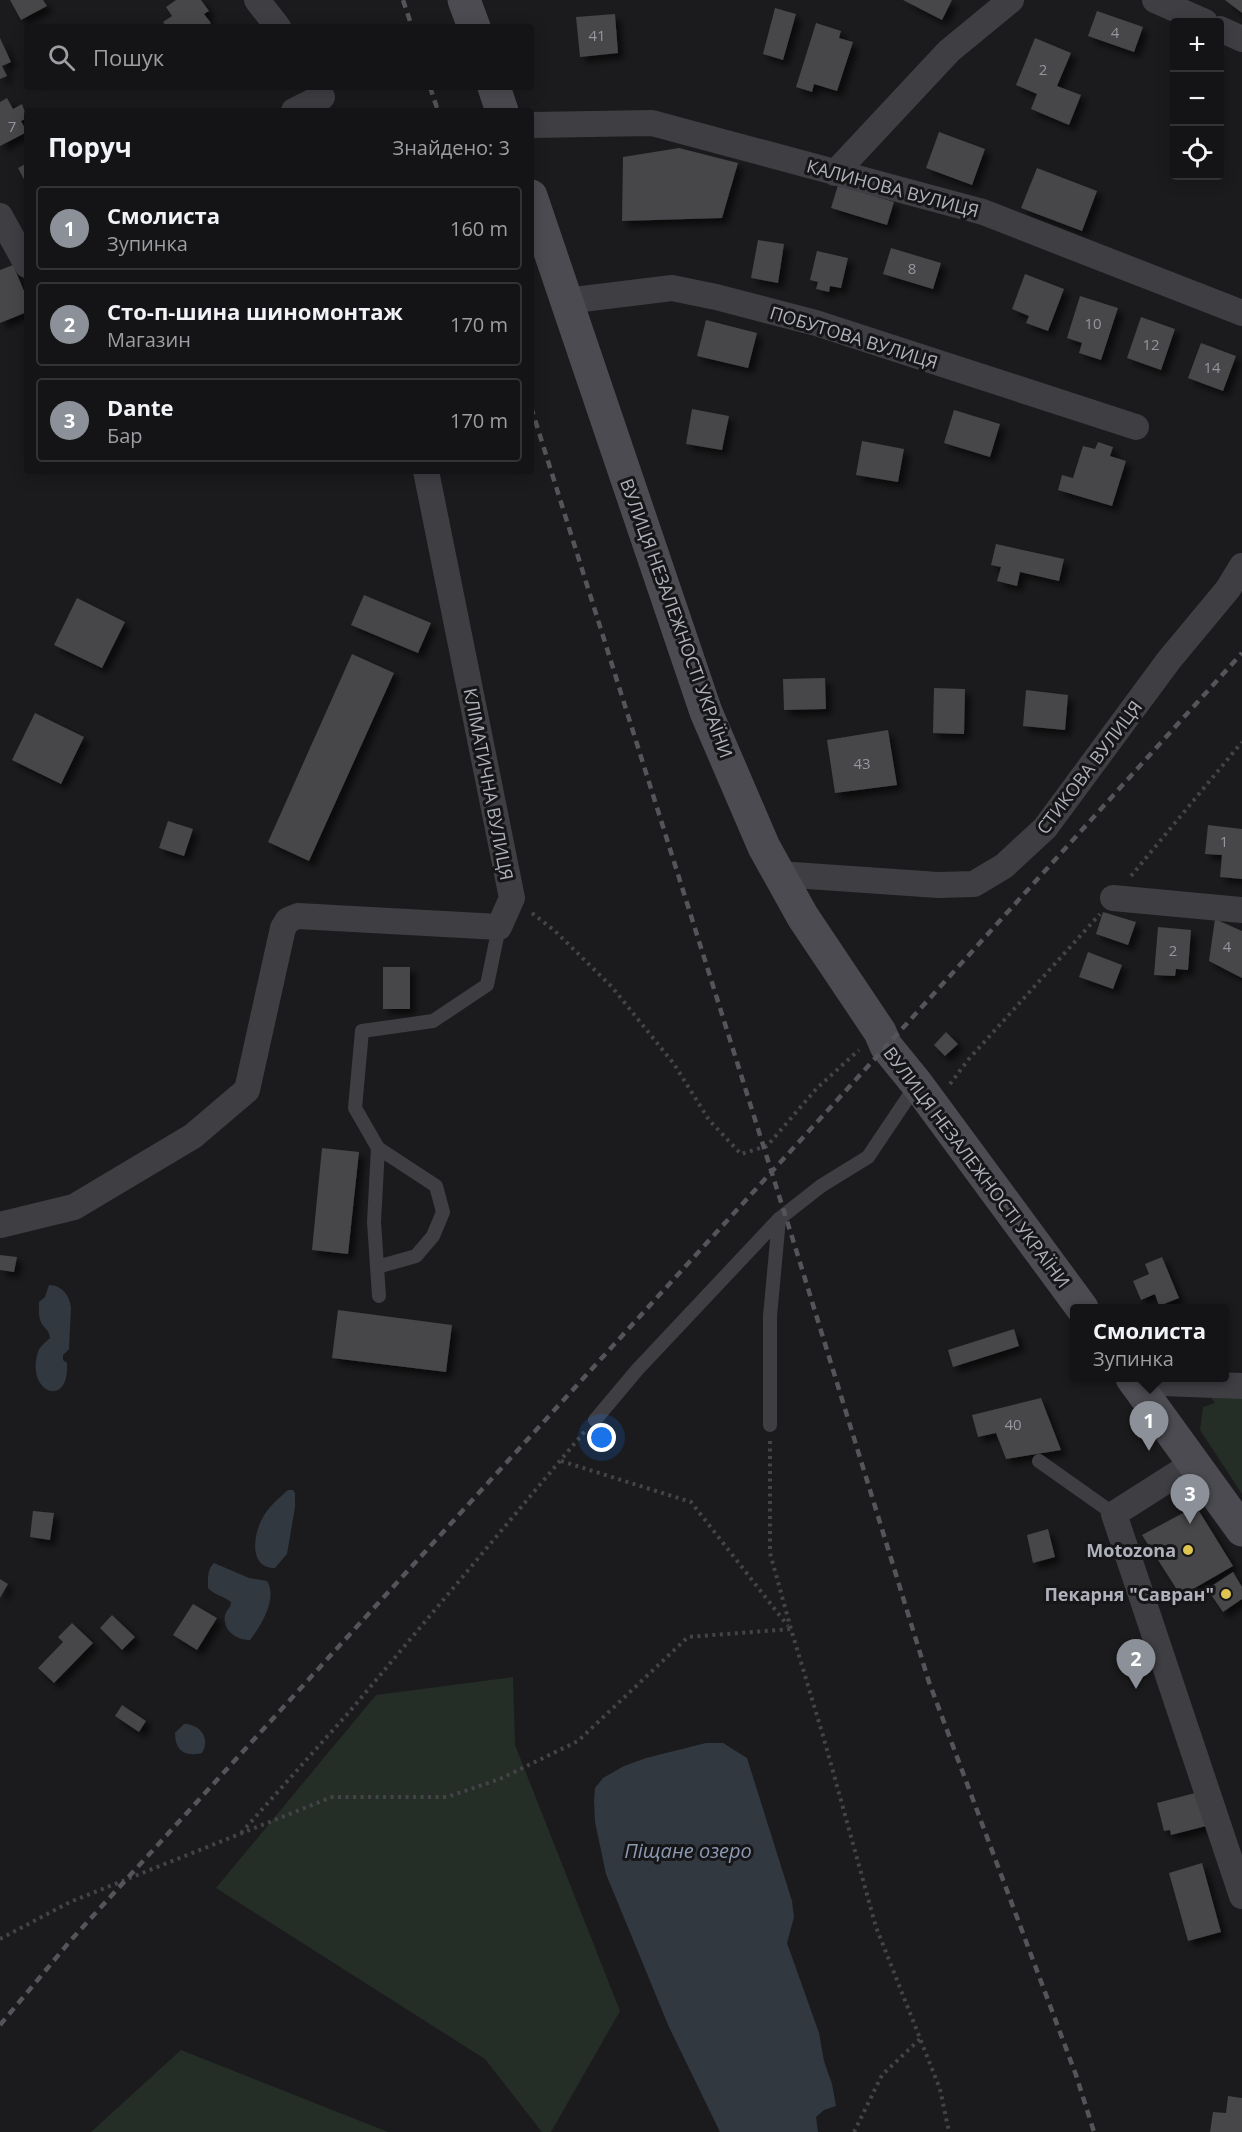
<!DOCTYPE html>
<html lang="uk">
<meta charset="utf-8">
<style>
body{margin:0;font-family:"Open Sans",sans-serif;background:#1d1d1f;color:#f1f3f6}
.controls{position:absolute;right:18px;top:18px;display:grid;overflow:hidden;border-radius:6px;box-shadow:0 3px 15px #0003}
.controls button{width:54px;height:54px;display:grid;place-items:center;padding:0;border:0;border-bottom:2px solid #333335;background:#141416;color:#f1f3f6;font:30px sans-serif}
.you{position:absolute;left:602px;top:1438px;width:21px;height:21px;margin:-15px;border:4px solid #fff;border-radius:50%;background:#1a73e8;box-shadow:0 0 0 9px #1a73e833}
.badge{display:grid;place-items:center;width:39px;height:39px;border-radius:50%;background:#8c9099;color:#fff;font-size:20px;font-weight:700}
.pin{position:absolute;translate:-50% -50px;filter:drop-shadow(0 2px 3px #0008)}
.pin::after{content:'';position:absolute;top:32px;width:21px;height:18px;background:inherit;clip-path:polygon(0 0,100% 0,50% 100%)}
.popup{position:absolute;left:1070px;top:1304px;width:159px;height:78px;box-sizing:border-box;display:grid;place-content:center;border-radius:6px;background:#141416;filter:drop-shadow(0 2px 4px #0005);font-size:20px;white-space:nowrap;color:#9d9ea1}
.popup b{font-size:22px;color:#f1f3f6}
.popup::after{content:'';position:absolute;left:50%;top:100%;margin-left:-12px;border:12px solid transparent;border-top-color:#141416}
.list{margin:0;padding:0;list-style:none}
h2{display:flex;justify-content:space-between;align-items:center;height:78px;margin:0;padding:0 24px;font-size:26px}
h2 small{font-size:20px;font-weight:400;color:#9d9ea1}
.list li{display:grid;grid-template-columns:39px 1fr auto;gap:18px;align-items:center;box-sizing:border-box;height:84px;margin:0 12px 12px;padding:0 12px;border:2px solid #333335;border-radius:6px}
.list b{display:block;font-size:22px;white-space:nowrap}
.list p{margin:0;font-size:20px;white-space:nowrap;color:#9d9ea1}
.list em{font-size:20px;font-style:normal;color:#9d9ea1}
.icon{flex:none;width:33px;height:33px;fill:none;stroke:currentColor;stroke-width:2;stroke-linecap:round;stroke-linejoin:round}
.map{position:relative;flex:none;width:1242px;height:2132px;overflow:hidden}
.search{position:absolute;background:#141416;box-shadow:0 3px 15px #0003;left:24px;top:24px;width:510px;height:66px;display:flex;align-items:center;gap:15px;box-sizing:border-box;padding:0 21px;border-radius:6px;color:#9d9ea1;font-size:22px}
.panel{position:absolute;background:#141416;box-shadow:0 3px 15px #0003;left:24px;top:108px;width:510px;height:366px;border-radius:6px}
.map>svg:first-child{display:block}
.green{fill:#252d27}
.water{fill:#323840}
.building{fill:#46464a;filter:url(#shadow)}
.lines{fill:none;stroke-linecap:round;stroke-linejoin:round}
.path{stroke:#434348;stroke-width:4;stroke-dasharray:3 4.5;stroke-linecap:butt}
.service{stroke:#3e3e43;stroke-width:14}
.minor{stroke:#3e3e43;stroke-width:26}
.secondary{stroke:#4b4b51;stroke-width:33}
.rail{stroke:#54545a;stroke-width:4.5;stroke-dasharray:8 6;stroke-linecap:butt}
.poi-dot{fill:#dec552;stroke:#161618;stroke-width:2}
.labels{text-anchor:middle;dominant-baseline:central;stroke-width:6;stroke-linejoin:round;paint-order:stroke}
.number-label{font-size:15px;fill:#95969f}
.street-label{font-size:18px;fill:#afb1bb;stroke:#161618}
.poi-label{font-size:18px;font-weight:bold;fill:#afb1bb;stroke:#161618;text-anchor:end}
.water-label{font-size:20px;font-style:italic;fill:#8b99b1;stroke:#161618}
</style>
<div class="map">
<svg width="1242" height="2132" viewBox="0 0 1242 2132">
<defs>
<filter id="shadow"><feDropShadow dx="5.5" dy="5.5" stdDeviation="3" flood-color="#0009"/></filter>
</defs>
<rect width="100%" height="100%" fill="#1b1b1d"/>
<path class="green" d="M 1200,1384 L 1242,1386 L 1242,1494 L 1200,1430 L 1203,1407 L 1215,1403 Z
M 513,1677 L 515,1745 L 620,2011 L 551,2132 L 542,2132 L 485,2059 L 216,1888 L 376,1695 Z
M 181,2050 L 388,2132 L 91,2132 Z"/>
<path class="water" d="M 49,1285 C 62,1285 70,1296 71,1308 L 69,1349 L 63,1355 L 63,1360 L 67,1363 C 70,1410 25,1393 38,1352 C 39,1347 46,1342 50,1338 C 49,1330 46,1330 42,1324 C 38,1318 39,1309 39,1302 L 45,1297 Z
M 288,1490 L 293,1490 L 295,1493 L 295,1507 L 287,1554 L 275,1568 C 249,1568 253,1536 262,1519 C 268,1507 278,1499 288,1490 Z
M 214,1563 L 249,1578 L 267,1581 C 278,1598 261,1626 250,1640 C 236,1640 222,1630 225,1615 C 227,1609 231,1608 231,1602 C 224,1596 214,1595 208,1588 C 208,1580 207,1569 214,1563 Z
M 184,1724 C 200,1724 211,1738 202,1753 C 185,1757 175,1751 175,1733 Z
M 706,1743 L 723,1743 L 747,1758 L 792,1901 L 794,1917 L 787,1943 L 819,2033 L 824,2061 L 832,2084 L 836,2106 L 824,2110 L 816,2117 L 818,2132 L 720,2132 L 669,2027 L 606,1874 L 595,1822 L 594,1801 L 595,1788 L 603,1778 L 624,1766 L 646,1758 Z"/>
<path class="building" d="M 10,0 L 43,0 L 47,6 L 21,20 Z
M 176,0 L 201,0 L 209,11 L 204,14 L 211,23 L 205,27 L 167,27 L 163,22 L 172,16 L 166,7 Z
M 903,0 L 952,0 L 942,20 Z
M 1225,0 L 1242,0 L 1242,13 Z
M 775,8 L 796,14 L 783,60 L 763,54 Z
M 1097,11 L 1143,27 L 1134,52 L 1088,36 Z
M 615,14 L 618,53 L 580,57 L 576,17 Z
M 816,23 L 841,31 L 839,38 L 853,42 L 837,91 L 814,84 L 812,92 L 796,87 Z
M 0,38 L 11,62 L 2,66 L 7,76 L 0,79 Z
M 1035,38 L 1071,53 L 1057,86 L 1081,95 L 1069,125 L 1031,109 L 1037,94 L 1016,85 Z
M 7,98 L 13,109 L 22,104 L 27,118 L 21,121 L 27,132 L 0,146 L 0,102 Z
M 939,132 L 985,149 L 972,185 L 926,168 Z
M 679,148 L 738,163 L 722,218 L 622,221 L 623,157 Z
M 27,163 L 27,185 L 18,168 Z
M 1037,168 L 1097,191 L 1082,231 L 1021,208 Z
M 838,185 L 894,202 L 887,225 L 831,208 Z
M 758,240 L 784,244 L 778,283 L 751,278 Z
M 891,248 L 941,263 L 933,289 L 883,274 Z
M 817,251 L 848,258 L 841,288 L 830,286 L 829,292 L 816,289 L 818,282 L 810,280 Z
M 13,265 L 27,298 L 27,312 L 0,323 L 0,270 Z
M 1025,274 L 1064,289 L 1048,331 L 1026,323 L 1029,316 L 1012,309 Z
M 1080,296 L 1118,308 L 1101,360 L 1079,353 L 1082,343 L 1067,338 Z
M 1141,317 L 1175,329 L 1161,370 L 1127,358 Z
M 706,320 L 757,333 L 748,368 L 697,356 Z
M 1201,343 L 1236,356 L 1223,391 L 1188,378 Z
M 692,409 L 729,416 L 722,450 L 686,444 Z
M 954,410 L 1000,424 L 990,457 L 944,443 Z
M 862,441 L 904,449 L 898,482 L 856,475 Z
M 1098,442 L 1113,447 L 1110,456 L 1126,461 L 1112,506 L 1058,490 L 1062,475 L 1073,478 L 1083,446 L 1095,449 Z
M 996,544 L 1064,559 L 1059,581 L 1020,572 L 1017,586 L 997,581 L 1001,567 L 991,565 Z
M 364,595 L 431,623 L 418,653 L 351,625 Z
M 77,598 L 125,622 L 102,668 L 54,645 Z
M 352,654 L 394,673 L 309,861 L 268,842 Z
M 825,678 L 826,709 L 784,710 L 783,679 Z
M 934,688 L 965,689 L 964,734 L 933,733 Z
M 1026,690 L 1068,695 L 1065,730 L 1023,726 Z
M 35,713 L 84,737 L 61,784 L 12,760 Z
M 888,730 L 897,785 L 835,793 L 827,740 Z
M 168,821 L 193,829 L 184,856 L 159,848 Z
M 1208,825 L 1242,829 L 1242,879 L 1220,877 L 1222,855 L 1205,854 Z
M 1103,912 L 1136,922 L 1128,945 L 1096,934 Z
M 1215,919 L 1242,931 L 1242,978 L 1209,961 Z
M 1158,927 L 1191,930 L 1188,970 L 1176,969 L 1175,976 L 1154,975 Z
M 1088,952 L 1122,965 L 1113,989 L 1079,977 Z
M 383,967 L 410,967 L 410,1009 L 383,1009 Z
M 946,1032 L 958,1044 L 945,1056 L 934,1045 Z
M 322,1148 L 359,1152 L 348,1254 L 312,1250 Z
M 0,1255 L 17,1257 L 14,1272 L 0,1270 Z
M 1162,1257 L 1179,1298 L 1159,1306 L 1155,1294 L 1141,1300 L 1133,1281 L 1149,1274 L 1145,1264 Z
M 338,1310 L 452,1325 L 446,1372 L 332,1358 Z
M 1014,1329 L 1019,1346 L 953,1367 L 948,1350 Z
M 1041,1398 L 1061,1450 L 1006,1459 L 996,1433 L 978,1437 L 972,1415 Z
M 1196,1506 L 1233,1566 L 1181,1596 L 1142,1535 Z
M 33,1511 L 54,1513 L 50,1540 L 30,1537 Z
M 1048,1529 L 1055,1557 L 1033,1563 L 1027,1535 Z
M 1233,1572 L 1242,1587 L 1242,1599 L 1223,1612 L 1207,1589 Z
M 0,1579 L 8,1584 L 0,1598 Z
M 193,1604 L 217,1618 L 197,1650 L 173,1635 Z
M 112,1615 L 135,1637 L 122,1650 L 100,1628 Z
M 72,1623 L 93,1643 L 54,1683 L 38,1668 L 63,1642 L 58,1637 Z
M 122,1705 L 146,1721 L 139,1732 L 115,1716 Z
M 1195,1793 L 1210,1825 L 1171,1835 L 1170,1830 L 1164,1831 L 1157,1803 Z
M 1202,1863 L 1221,1932 L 1188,1941 L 1169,1873 Z
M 1228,2096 L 1242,2098 L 1242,2132 L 1210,2132 L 1213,2112 L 1226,2113 Z"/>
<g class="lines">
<path class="path" d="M 1131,876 L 1242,742
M 532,913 L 555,931 L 612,987 L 674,1064 L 709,1120 L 741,1154 L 767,1146 L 817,1088 L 859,1050
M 950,1084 L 968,1060 L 1100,914
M 770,1441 L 770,1553 L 791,1629 L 824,1739 L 876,1927 L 940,2089 L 949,2132
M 561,1461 L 691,1502 L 788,1626
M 241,1833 L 350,1711 L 585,1431
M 0,1939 L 70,1902 L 332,1797 L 447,1797 L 500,1779 L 578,1741 L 688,1637 L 791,1629
M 854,2132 L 882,2075 L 920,2039"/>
<path class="service" d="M 377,1267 L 416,1256 L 433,1236 L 443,1212 L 436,1186 L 378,1148
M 379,1296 L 374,1222 L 378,1148 L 355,1108 L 362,1031 L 433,1021 L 487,985 L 499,927
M 595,1420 L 637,1370 L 779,1219 L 821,1186 L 868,1157 L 917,1084
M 770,1425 L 770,1316 L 779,1219
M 1039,1461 L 1114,1514"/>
<path class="minor" d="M 257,0 L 278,27
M 1155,0 L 1205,22
M 1220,29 L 1242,39
M 294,111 L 322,97
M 531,125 L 652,123 L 983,212 L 1242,313
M 835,173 L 949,51 L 1011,0
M 0,216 L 27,265
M 566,301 L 672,288 L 716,297 L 816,323 L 1136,427
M 779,874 L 938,885 L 974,884 L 1004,866 L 1045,828 L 1169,660 L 1228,589 L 1242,566
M 1113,898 L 1242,910
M 0,1225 L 74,1207 L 193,1136 L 247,1090 L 283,928 L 288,920 L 298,916 L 499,927 L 512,898 L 426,471
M 1135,1382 L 1242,1386
M 1194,1463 L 1114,1514 L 1242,1896"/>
<path class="secondary" d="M 464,0 L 474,27
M 494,87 L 502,111
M 531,196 L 706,712 L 764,847 L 803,917 L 880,1032 L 886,1046 L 917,1084 L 1082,1308
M 1132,1378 L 1242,1530"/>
<path class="rail" d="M 403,0 L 412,27
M 430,87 L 438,111
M 531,407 L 798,1256 L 929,1682 L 1076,2075 L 1094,2132
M 0,2025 L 71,1940 L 901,1030 L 1242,653"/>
</g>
<g class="poi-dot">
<circle cx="1188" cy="1550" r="6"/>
<circle cx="1226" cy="1594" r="6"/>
</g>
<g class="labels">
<g class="number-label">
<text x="1115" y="32">4</text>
<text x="597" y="35">41</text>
<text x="1043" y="69">2</text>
<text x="12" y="126">7</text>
<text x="912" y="268">8</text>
<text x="1093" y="323">10</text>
<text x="1151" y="344">12</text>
<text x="1212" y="367">14</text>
<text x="862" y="763">43</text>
<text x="1224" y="841">1</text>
<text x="1227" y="946">4</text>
<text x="1173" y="950">2</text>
<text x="1013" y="1424">40</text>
</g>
<g class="street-label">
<text transform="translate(893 188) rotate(15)">КАЛИНОВА ВУЛИЦЯ</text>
<text transform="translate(854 337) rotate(17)">ПОБУТОВА ВУЛИЦЯ</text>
<text transform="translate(677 618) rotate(70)">ВУЛИЦЯ НЕЗАЛЕЖНОСТІ УКРАЇНИ</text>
<text transform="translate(1089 767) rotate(-53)">СТИКОВА ВУЛИЦЯ</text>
<text transform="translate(489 784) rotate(79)">КЛІМАТИЧНА ВУЛИЦЯ</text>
<text transform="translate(977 1167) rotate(53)">ВУЛИЦЯ НЕЗАЛЕЖНОСТІ УКРАЇНИ</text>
</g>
<g class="poi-label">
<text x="1176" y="1550">Motozona</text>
<text x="1214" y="1594">Пекарня "Савран"</text>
</g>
<g class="water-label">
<text x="688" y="1850">Піщане озеро</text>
</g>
</g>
</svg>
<div class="controls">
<button>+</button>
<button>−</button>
<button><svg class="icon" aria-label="locate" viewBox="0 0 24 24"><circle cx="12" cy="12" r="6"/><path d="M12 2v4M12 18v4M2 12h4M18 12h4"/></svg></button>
</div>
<div class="you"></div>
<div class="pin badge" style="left:1149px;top:1451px">1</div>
<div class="popup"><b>Смолиста</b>Зупинка</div>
<div class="pin badge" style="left:1136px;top:1689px">2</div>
<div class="pin badge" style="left:1190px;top:1524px">3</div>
<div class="search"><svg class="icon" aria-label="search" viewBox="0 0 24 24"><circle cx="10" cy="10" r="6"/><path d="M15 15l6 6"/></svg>Пошук</div>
<section class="panel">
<h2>Поруч<small>Знайдено: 3</small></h2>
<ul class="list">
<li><span class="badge">1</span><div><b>Смолиста</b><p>Зупинка</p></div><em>160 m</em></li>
<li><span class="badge">2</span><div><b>Сто-п-шина шиномонтаж</b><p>Магазин</p></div><em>170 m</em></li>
<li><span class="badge">3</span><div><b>Dante</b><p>Бар</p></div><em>170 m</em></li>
</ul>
</section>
</div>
